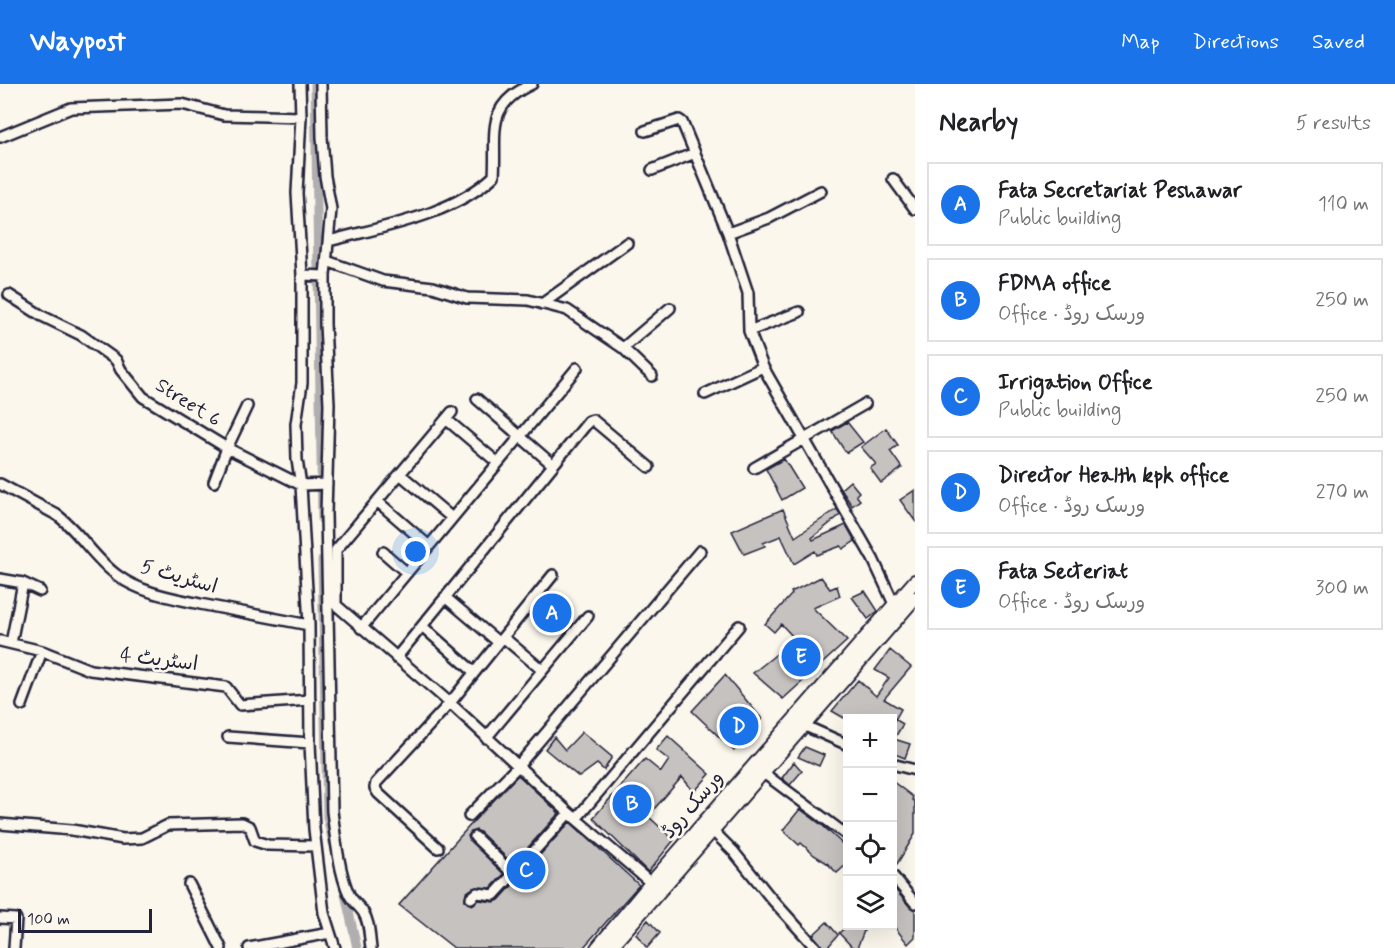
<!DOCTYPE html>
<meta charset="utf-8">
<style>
body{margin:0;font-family:Mynerve,"Playpen Sans Arabic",sans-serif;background:#f6f6f6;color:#202124}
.controls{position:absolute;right:18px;bottom:18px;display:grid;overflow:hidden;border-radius:0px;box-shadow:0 6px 24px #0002}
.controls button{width:54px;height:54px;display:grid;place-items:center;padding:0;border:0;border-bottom:2px solid #e0e0e0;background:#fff;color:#202124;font:30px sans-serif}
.scale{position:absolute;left:18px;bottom:15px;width:134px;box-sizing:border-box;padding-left:6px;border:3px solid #22223b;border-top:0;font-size:16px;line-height:21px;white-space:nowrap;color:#22223b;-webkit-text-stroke:4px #fbf7ec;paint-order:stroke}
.you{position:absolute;left:416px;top:468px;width:21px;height:21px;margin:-15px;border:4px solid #fff;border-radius:50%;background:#1a73e8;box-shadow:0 0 0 9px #1a73e833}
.badge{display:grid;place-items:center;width:39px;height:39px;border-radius:50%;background:#1a73e8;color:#fff;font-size:20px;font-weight:700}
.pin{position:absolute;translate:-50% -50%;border:3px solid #fff;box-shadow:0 2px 6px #0006}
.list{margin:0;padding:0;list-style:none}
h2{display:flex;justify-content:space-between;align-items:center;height:78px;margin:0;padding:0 24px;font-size:26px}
h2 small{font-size:20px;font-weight:400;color:#757577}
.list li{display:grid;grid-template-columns:39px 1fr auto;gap:18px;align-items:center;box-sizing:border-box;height:84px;margin:0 12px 12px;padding:0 12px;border:2px solid #e0e0e0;border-radius:0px}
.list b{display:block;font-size:22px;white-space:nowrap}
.list p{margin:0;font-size:20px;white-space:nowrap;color:#757577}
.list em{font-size:20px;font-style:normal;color:#757577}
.icon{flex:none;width:33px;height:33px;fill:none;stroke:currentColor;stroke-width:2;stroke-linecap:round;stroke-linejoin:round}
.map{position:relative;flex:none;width:915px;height:864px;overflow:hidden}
header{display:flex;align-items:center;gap:36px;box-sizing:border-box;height:84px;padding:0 30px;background:#1a73e8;color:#fff}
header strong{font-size:28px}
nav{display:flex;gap:33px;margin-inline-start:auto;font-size:21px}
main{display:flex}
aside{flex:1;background:#fff}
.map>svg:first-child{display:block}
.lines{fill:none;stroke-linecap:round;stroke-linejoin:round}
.canal{stroke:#b1aeb0;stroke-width:9}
.building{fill:#c6c2c0;stroke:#22223b;stroke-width:1.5}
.minor-casing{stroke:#22223b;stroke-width:14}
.major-casing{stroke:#22223b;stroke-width:16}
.minor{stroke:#fbf7ec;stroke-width:9}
.major{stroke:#fbf7ec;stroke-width:12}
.labels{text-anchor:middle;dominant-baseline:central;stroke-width:5;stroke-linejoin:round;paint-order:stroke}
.street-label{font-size:20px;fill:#22223b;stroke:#fbf7ec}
</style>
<header>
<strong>Waypost</strong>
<nav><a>Map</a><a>Directions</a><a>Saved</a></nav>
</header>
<main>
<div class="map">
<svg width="915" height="864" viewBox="0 0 915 864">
<rect width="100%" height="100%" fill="#fbf7ec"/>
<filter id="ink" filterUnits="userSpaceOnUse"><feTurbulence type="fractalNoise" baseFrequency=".0167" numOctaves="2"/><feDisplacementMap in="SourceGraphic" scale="12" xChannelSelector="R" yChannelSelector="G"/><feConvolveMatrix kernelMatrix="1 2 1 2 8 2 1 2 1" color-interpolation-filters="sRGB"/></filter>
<g filter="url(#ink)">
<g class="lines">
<path class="canal" d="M 315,0 L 322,436
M 322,476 L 327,733 L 333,759
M 343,801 L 357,864"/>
</g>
<path class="building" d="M 847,338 L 863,358 L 846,369 L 832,347 Z
M 886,344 L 898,361 L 890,367 L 902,384 L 881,399 L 870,384 L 876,380 L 861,363 Z
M 784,375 L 802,404 L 782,416 L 766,385 Z
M 850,397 L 859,408 L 856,411 L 860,416 L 852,422 L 841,405 Z
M 915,406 L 915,437 L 900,416 Z
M 783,425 L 795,453 L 837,425 L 840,431 L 812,454 L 813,456 L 846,441 L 855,457 L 843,465 L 841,462 L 817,471 L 815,467 L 794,480 L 781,452 L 763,459 L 765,462 L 744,470 L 732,447 Z
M 821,493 L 830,505 L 837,502 L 840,512 L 813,524 L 847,557 L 783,615 L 753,589 L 795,555 L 781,540 L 774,548 L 765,540 L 792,510 L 791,508 Z
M 865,507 L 878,527 L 868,535 L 852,513 Z
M 890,566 L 911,583 L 884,615 L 901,625 L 896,634 L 893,634 L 903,640 L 894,655 L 910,660 L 905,674 L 892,669 L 892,634 L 877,634 L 869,630 L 865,634 L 844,634 L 832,627 L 858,596 L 876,612 L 889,594 L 875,586 Z
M 725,591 L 762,635 L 734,667 L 692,627 Z
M 582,648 L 612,673 L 604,686 L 597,680 L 579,693 L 545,665 L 554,653 L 565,666 Z
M 668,652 L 710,690 L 694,708 L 682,693 L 648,732 L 674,756 L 648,788 L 593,734 L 645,675 L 661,688 L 669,676 L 656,666 Z
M 805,663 L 824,671 L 819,682 L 798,673 Z
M 794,678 L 802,687 L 790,701 L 782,694 Z
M 518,691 L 559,729 L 513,780 L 480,748 L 476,746 L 471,748 L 468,752 L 470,757 L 504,790 L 491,804 L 473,804 L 466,809 L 465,816 L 472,821 L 479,816 L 494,818 L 499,816 L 570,738 L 639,801 L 583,864 L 454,864 L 399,821 L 473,738 Z
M 892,697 L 913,713 L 912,715 L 915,718 L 915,750 L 897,780 L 892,777 Z
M 800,725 L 823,742 L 848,765 L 848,779 L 837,789 L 827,779 L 814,771 L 801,759 L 799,761 L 783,746 Z
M 895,805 L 910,823 L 915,826 L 915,853 L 908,860 L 892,840 L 892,806 Z
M 648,836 L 660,849 L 647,864 L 636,850 Z
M 827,838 L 838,851 L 827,864 L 824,864 L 813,851 Z
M 847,842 L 858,842 L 864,847 L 857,864 L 853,864 L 839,849 Z"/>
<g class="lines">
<defs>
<path id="minor" d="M 300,0 L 301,33 L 297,109 L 302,191 L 302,299 L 296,340 L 297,376 L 301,401 L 309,541 L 310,659 L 314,745 L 324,829 L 335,864
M 321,0 L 322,53 L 325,92 L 331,125 L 325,192 L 325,240 L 329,320 L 326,430 L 332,727 C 335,750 339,789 349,810 C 352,817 359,822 363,828 C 370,839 369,851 371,864
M 645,47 L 679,36 L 682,38 L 728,149 L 748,209 L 749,247 L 763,283 L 873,475 L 894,520
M 0,53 L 71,24 L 182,20 L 224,31 L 301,33
M 652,86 L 695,69
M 893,95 L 915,125
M 728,149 L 769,134 L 821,107
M 329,157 C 384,142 451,132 494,92 C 497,48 484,22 532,0
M 327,177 L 383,197 L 433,203 L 467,214 L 528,216 L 567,226 L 623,264 L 652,292
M 302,191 L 325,192
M 9,211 L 42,232 L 81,251 L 116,276 L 121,286 L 143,313 L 227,364 L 301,401 L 327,400
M 542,220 L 627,159
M 749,247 L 799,228
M 623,264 L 670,224
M 705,310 L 763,283
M 477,315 L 552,380
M 452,328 L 336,466 L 336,521 L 450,619 L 569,729 L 651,799
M 446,335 L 498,379
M 754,384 L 865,320
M 400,390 L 452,434
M 214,398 L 227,364 L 247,322
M 0,400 L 57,431 C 80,448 94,475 118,492 C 141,509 173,514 200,520 C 236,527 272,534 309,541
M 377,417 L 429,462
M 383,468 L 407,489
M 0,495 L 23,499 L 40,507
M 445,513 L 498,558
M 422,542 L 474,588
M 361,544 L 577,284
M 503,553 L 542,586
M 0,557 L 42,567 L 90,586 L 226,603 L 240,621 L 310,616
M 11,559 L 23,499
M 396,574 L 589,337 L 593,336 L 649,383
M 22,621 L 42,567
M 803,641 L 848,661
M 228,653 L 310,659
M 486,654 L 588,532
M 892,680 L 915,686
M 762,688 L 848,752
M 469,732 L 518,682 L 700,467
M 576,735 L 739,542
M 0,740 L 72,746 L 123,755 L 142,754 L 168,741 L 242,739 L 250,743 L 255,757 L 268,761 L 316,762
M 712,746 L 734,768 L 770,813 L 816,864
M 475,753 L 513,790
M 438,764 L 378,709 L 375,704 L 376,699 L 450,619 L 553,491
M 892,791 L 915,819
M 189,800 L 221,864
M 471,814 L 477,809 L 494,811 L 569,729
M 0,834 L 16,835 L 14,864
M 249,864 L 330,849"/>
<path id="major" d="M 597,864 L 651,799 L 915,497
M 610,864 L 915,514"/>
</defs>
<use href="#minor" class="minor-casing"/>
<use href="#major" class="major-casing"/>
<use href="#minor" class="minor"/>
<use href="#major" class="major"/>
</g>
</g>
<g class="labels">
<g class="street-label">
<text transform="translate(188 319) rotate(32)">Street 6</text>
<text transform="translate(179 493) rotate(16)">اسٹریٹ 5</text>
<text transform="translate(159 576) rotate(7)">اسٹریٹ 4</text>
<text transform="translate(693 721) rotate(-49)">ورسک روڈ</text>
</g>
</g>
</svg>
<div class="controls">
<button>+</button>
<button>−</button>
<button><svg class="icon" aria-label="locate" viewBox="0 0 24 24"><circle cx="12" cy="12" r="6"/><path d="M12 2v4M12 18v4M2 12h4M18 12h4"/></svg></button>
<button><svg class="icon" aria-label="layers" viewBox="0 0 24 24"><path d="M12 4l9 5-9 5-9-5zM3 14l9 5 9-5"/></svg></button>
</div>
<div class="scale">100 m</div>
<div class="you"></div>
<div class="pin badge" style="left:552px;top:529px">A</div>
<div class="pin badge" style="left:632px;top:720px">B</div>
<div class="pin badge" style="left:526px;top:786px">C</div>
<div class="pin badge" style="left:739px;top:642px">D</div>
<div class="pin badge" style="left:801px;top:573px">E</div>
</div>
<aside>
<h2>Nearby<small>5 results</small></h2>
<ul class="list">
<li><span class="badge">A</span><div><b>Fata Secretariat Peshawar</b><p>Public building</p></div><em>110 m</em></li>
<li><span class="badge">B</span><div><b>FDMA office</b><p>Office · ورسک روڈ</p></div><em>250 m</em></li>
<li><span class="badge">C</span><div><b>Irrigation Office</b><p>Public building</p></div><em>250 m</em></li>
<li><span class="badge">D</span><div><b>Director Health kpk office</b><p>Office · ورسک روڈ</p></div><em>270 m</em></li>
<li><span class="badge">E</span><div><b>Fata Secteriat</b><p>Office · ورسک روڈ</p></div><em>300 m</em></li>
</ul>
</aside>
</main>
